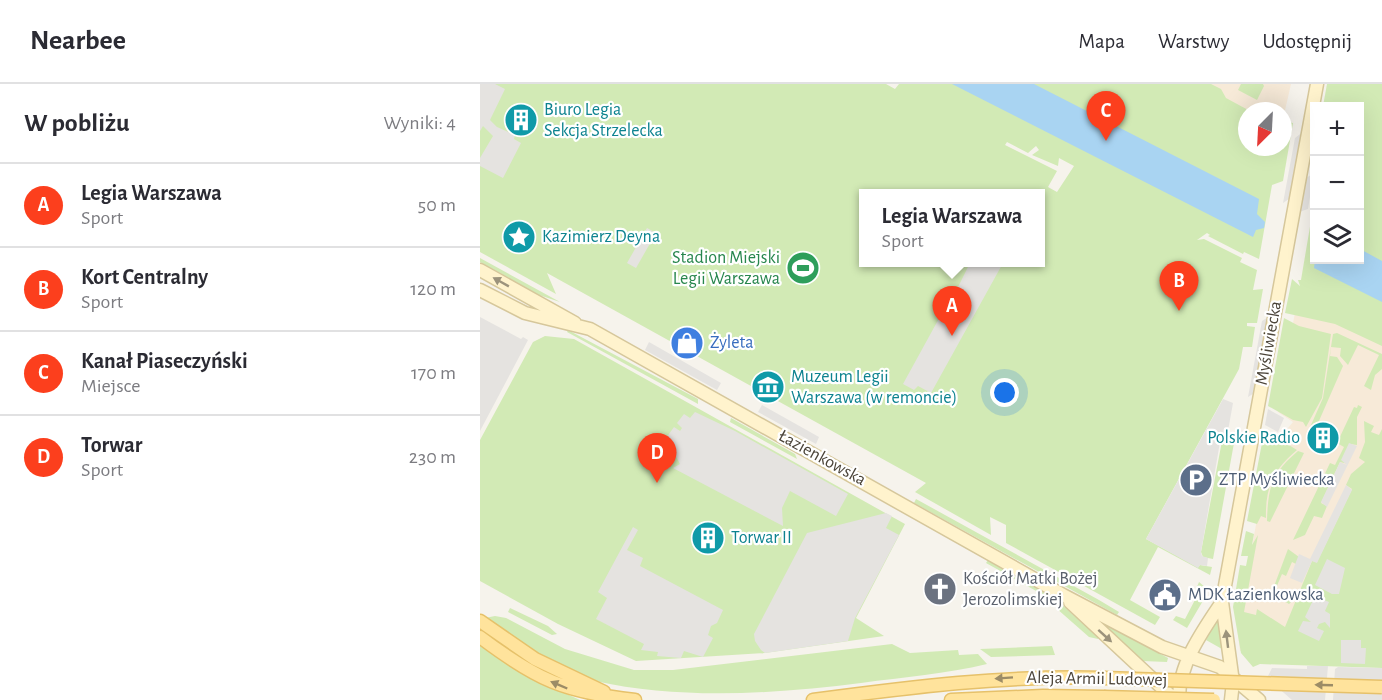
<!DOCTYPE html>
<html lang="pl">
<meta charset="utf-8">
<style>
body{margin:0;font-family:"Alegreya Sans",sans-serif;background:#f7f7f7;color:#2b2b33}
.controls{position:absolute;right:18px;top:18px;display:grid;overflow:hidden;border-radius:0px;box-shadow:0 6px 24px #0002}
.controls button{width:54px;height:54px;display:grid;place-items:center;padding:0;border:0;border-bottom:2px solid #e1e1e2;background:#fff;color:#2b2b33;font:30px sans-serif}
.compass{position:absolute;left:758px;top:18px;width:54px;height:54px;border-radius:50%;background:#fff;box-shadow:0 6px 24px #0002;rotate:204deg}
.you{position:absolute;left:525px;top:309px;width:21px;height:21px;margin:-15px;border:4px solid #fff;border-radius:50%;background:#1a73e8;box-shadow:0 0 0 9px #1a73e833}
.badge{display:grid;place-items:center;width:39px;height:39px;border-radius:50%;background:#fc3f1d;color:#fff;font-size:20px;font-weight:700}
.pin{position:absolute;translate:-50% -50px;filter:drop-shadow(0 2px 3px #0008)}
.pin::after{content:'';position:absolute;top:32px;width:21px;height:18px;background:inherit;clip-path:polygon(0 0,100% 0,50% 100%)}
.popup{position:absolute;left:379px;top:105px;width:186px;height:78px;box-sizing:border-box;display:grid;place-content:center;border-radius:0px;background:#fff;filter:drop-shadow(0 2px 4px #0005);font-size:20px;white-space:nowrap;color:#7c7c81}
.popup b{font-size:22px;color:#2b2b33}
.popup::after{content:'';position:absolute;left:50%;top:100%;margin-left:-12px;border:12px solid transparent;border-top-color:#fff}
.list{margin:0;padding:0;list-style:none}
h2{display:flex;justify-content:space-between;align-items:center;height:78px;margin:0;padding:0 24px;font-size:26px}
h2 small{font-size:20px;font-weight:400;color:#7c7c81}
.list li{display:grid;grid-template-columns:39px 1fr auto;gap:18px;align-items:center;box-sizing:border-box;height:84px;padding:0 24px;border-top:2px solid #e1e1e2}
.list b{display:block;font-size:22px;white-space:nowrap}
.list p{margin:0;font-size:20px;white-space:nowrap;color:#7c7c81}
.list em{font-size:20px;font-style:normal;color:#7c7c81}
.icon{flex:none;width:33px;height:33px;fill:none;stroke:currentColor;stroke-width:2;stroke-linecap:round;stroke-linejoin:round}
.map{position:relative;flex:none;width:902px;height:616px;overflow:hidden}
header{display:flex;align-items:center;gap:36px;box-sizing:border-box;height:84px;padding:0 30px;background:#fff;border-bottom:2px solid #e1e1e2}
header strong{font-size:28px}
nav{display:flex;gap:33px;margin-inline-start:auto;font-size:21px}
main{display:flex}
aside{flex:1;background:#fff}
.map>svg:first-child{display:block}
.commercial{fill:#f7ead8}
.green{fill:#d2eab5;fill-rule:evenodd}
.parking{fill:#e5e3e0}
.water{fill:#a9d4f2}
.lines{fill:none;stroke-linecap:round;stroke-linejoin:round}
.secondary-casing{stroke:#d6c79b;stroke-width:15}
.primary-casing{stroke:#e6c16a;stroke-width:15}
.secondary{stroke:#fff3cd;stroke-width:12}
.primary{stroke:#ffe39c;stroke-width:12}
.primary-bridge-casing{stroke:#e6c16a;stroke-width:15;stroke-linecap:butt}
.primary-bridge{stroke:#ffe39c;stroke-width:12}
.oneway{fill:#9c937c}
.oneway2{fill:#9c8c66}
.labels{text-anchor:middle;dominant-baseline:central;stroke-width:4.5;stroke-linejoin:round;paint-order:stroke}
.culture-label{font-size:18px;fill:#0d838f;stroke:#fff;text-anchor:start}
.leisure-label{font-size:18px;fill:#27864d;stroke:#fff;text-anchor:end}
.shop-label{font-size:18px;fill:#366cbe;stroke:#fff;text-anchor:start}
.street-label{font-size:18px;fill:#4b4439;stroke:#fff}
.service-label{font-size:18px;fill:#4e5e75;stroke:#fff;text-anchor:start}
.worship-label{font-size:18px;fill:#5b616d;stroke:#fff;text-anchor:start}
</style>
<header>
<strong>Nearbee</strong>
<nav><a>Mapa</a><a>Warstwy</a><a>Udostępnij</a></nav>
</header>
<main>
<aside>
<h2>W pobliżu<small>Wyniki: 4</small></h2>
<ul class="list">
<li><span class="badge">A</span><div><b>Legia Warszawa</b><p>Sport</p></div><em>50 m</em></li>
<li><span class="badge">B</span><div><b>Kort Centralny</b><p>Sport</p></div><em>120 m</em></li>
<li><span class="badge">C</span><div><b>Kanał Piaseczyński</b><p>Miejsce</p></div><em>170 m</em></li>
<li><span class="badge">D</span><div><b>Torwar</b><p>Sport</p></div><em>230 m</em></li>
</ul>
</aside>
<div class="map">
<svg width="902" height="616" viewBox="0 0 902 616">
<rect width="100%" height="100%" fill="#f6f3ec"/>
<path class="commercial" d="M 705,0 L 811,0 L 803,35 L 803,27 L 767,27 L 767,31 Z
M 817,218 L 902,259 L 902,354 L 800,560 L 760,567 L 757,544 L 791,359 L 807,352 L 808,344 L 813,338 L 798,328 L 797,324 Z"/>
<path class="green" d="M 0,0 L 406,0 L 415,5 L 419,0 L 731,0 L 741,5 L 746,14 L 770,27 L 767,27 L 767,63 L 803,63 L 803,37 L 813,39 L 803,97 L 792,101 L 779,175 L 764,168 L 763,170 L 728,152 L 730,151 L 727,149 L 717,156 L 724,155 L 762,174 L 760,178 L 777,186 L 773,206 L 783,205 L 777,239 L 767,239 L 767,242 L 775,243 L 772,263 L 763,263 L 759,285 L 666,455 L 718,483 L 720,481 L 732,483 L 730,491 L 678,463 L 650,516 L 680,533 L 675,541 L 526,459 L 526,441 L 510,433 L 511,451 L 435,408 L 446,399 L 67,189 L 76,210 L 0,168 ZM 527,58 L 548,69 L 556,62 L 559,66 L 552,71 L 578,82 L 579,74 L 594,82 L 577,108 L 568,103 L 577,87 L 525,61 ZM 384,110 L 560,110 L 560,178 L 384,178 Z
M 761,0 L 783,0 L 784,2 L 777,16 L 758,6 Z
M 847,0 L 902,0 L 902,262 L 855,240 L 805,229 L 812,195 L 820,202 L 818,196 L 821,196 L 834,119 L 834,176 L 880,176 L 880,22 L 843,22 Z
M 0,174 L 80,218 L 59,211 L 0,178 Z
M 804,234 L 819,242 L 851,250 L 842,314 L 826,343 L 823,338 L 813,336 L 788,322 Z
M 88,246 L 218,315 L 218,320 L 87,248 Z
M 857,249 L 902,270 L 902,285 L 895,291 L 891,306 L 884,302 L 899,271 L 878,261 L 868,281 L 860,272 L 861,264 L 851,263 L 850,272 L 857,273 L 863,282 L 835,346 L 830,344 L 831,341 L 843,314 L 853,250 Z
M 65,252 L 94,255 L 425,440 L 376,534 L 404,552 L 285,569 L 156,577 L 78,540 L 0,497 L 0,356 L 53,258 Z
M 878,321 L 882,323 L 877,333 L 877,361 L 870,360 L 868,380 L 860,378 L 841,419 L 847,422 L 842,434 L 834,432 L 825,451 L 813,456 L 850,379 L 855,381 L 864,363 L 857,359 L 874,323 L 877,324 Z
M 251,334 L 315,370 L 317,375 L 250,338 Z
M 884,337 L 894,342 L 891,348 L 899,351 L 902,345 L 902,584 L 780,580 L 773,583 L 761,569 L 753,523 L 760,481 L 766,482 L 768,472 L 761,472 L 766,447 L 774,450 L 772,461 L 778,451 L 764,528 L 776,531 L 777,525 L 805,543 L 832,477 L 837,478 L 872,405 L 866,401 L 871,390 L 885,378 L 879,374 L 885,358 Z
M 787,355 L 799,355 L 817,366 C 794,385 785,403 786,434 L 781,432 L 777,440 L 767,437 L 782,359 Z
M 742,357 L 754,359 L 733,475 L 723,473 L 721,468 Z
M 818,367 L 824,369 L 790,438 L 787,437 C 788,402 792,389 818,367 Z
M 436,415 L 619,516 L 639,528 L 637,531 L 434,419 Z
M 808,465 L 819,473 L 816,480 L 812,478 L 806,492 L 802,490 L 796,504 L 816,513 L 809,520 L 797,513 L 793,505 Z
M 508,476 L 572,513 L 569,517 L 558,508 L 506,479 Z
M 719,498 L 725,503 L 724,515 L 707,544 L 693,536 L 696,532 L 705,535 L 717,512 L 714,510 Z
M 580,519 L 618,553 L 618,555 L 609,553 L 576,524 Z
M 30,524 L 68,542 L 77,550 L 72,551 L 28,528 Z
M 15,532 L 26,534 L 85,565 L 154,586 L 193,586 L 412,560 L 430,569 L 478,566 L 479,571 L 498,570 L 507,580 C 466,590 424,593 381,599 C 295,610 200,616 115,597 C 74,583 41,559 5,534 Z
M 738,533 L 742,565 L 726,556 Z
M 616,535 L 688,574 L 687,578 L 662,577 Z
M 0,561 L 43,590 L 100,616 L 0,616 Z
M 572,562 L 575,571 L 511,573 L 500,565 Z"/>
<path class="parking" d="M 0,0 L 15,0 L 25,5 L 10,36 L 17,43 L 35,51 L 34,55 L 41,59 L 23,94 L 0,82 L 0,74 L 13,52 L 3,42 L 0,47 Z
M 824,47 L 812,113 L 803,119 L 815,54 Z
M 834,89 L 828,125 L 819,128 L 826,94 Z
M 167,144 L 176,149 L 156,184 L 147,179 Z
M 490,179 L 523,179 L 451,309 L 438,302 L 434,306 L 423,300 L 462,229 L 466,227 Z
M 790,232 L 776,308 L 768,313 L 782,237 Z
M 0,233 L 41,255 L 43,253 L 48,256 L 0,347 Z
M 169,258 L 241,299 L 237,306 L 165,266 Z
M 743,315 L 753,319 L 746,358 L 740,358 L 721,468 L 722,472 L 728,474 L 727,482 L 720,481 L 718,484 L 666,455 Z
M 282,321 L 339,353 L 336,360 L 278,328 Z
M 788,325 L 804,334 L 798,348 L 785,341 Z
M 215,328 L 255,347 L 368,410 L 356,432 L 310,407 L 302,424 L 303,442 L 193,384 L 200,380 L 190,361 L 184,357 L 194,343 L 200,347 L 202,344 L 197,339 L 204,330 L 210,334 Z
M 869,359 L 877,362 L 847,423 L 841,418 L 860,378 L 867,381 L 861,376 Z
M 866,401 L 872,406 L 837,479 L 832,477 L 822,499 L 810,494 L 819,470 L 830,475 Z
M 406,429 L 412,432 L 406,444 L 419,451 L 375,534 L 368,557 L 285,569 L 281,566 L 275,557 L 274,550 L 327,449 Z
M 153,443 L 158,446 L 147,466 L 163,474 L 160,482 L 243,526 L 237,539 L 231,542 L 228,551 L 233,554 L 223,573 L 204,567 L 201,574 L 177,572 L 178,568 L 161,566 L 164,560 L 116,535 L 127,514 L 118,508 Z
M 847,475 L 865,484 L 859,510 L 852,510 L 835,501 Z
M 835,512 L 849,518 L 845,527 L 850,530 L 850,544 L 845,538 L 839,540 L 837,544 L 844,547 L 839,557 L 818,547 L 823,537 L 831,538 L 825,533 Z
M 861,556 L 881,556 L 881,564 L 886,564 L 885,580 L 861,579 Z
M 827,582 L 848,582 L 845,616 L 812,616 L 787,594 L 792,584 L 827,585 Z
M 858,583 L 902,584 L 902,616 L 853,616 L 855,585 Z"/>
<path class="water" d="M 472,0 L 554,0 L 779,115 L 777,130 L 785,138 L 784,144 L 776,146 L 773,153 Z
M 880,165 L 902,177 L 902,218 L 834,184 L 835,176 L 880,176 Z"/>
<g class="lines">
<defs>
<path id="secondary" d="M 0,186 L 95,239
M 0,206 L 45,229 L 110,245 L 583,511 L 682,563 L 740,583 L 779,616
M 590,518 L 695,616
M 699,616 C 698,581 723,546 742,518
M 751,616 L 753,598 L 742,518 L 837,0"/>
<path id="primary" d="M 0,537 L 55,575 L 124,608
M 0,553 C 57,596 84,608 155,616
M 333,616 C 431,603 526,591 624,594
M 471,616 L 563,612 L 624,613"/>
</defs>
<use href="#secondary" class="secondary-casing"/>
<use href="#primary" class="primary-casing"/>
<use href="#secondary" class="secondary"/>
<use href="#primary" class="primary"/>
<defs>
<path id="primary-bridge" d="M 624,594 L 902,603
M 624,613 L 734,616"/>
</defs>
<use href="#primary-bridge" class="primary-bridge-casing"/>
<use href="#primary-bridge" class="primary-bridge"/>
</g>
<defs><path id="oneway-solid" d="M-6-.8H1V-3.2L6.5 0L1 3.2V.8H-6Z" transform="scale(1.5)"/></defs>
<g class="oneway">
<use href="#oneway-solid" transform="translate(21 198) rotate(-151)"/>
<use href="#oneway-solid" transform="translate(625 552) rotate(42)"/>
<use href="#oneway-solid" transform="translate(747 555) rotate(-97)"/>
</g>
<g class="oneway2">
<use href="#oneway-solid" transform="translate(524 594) rotate(176)"/>
<use href="#oneway-solid" transform="translate(79 601) rotate(-157)"/>
<use href="#oneway-solid" transform="translate(844 601) rotate(-178)"/>
</g>
<defs>
<symbol id="building-disc" viewBox="-11 -11 22 22"><circle r="9.5" fill="#0f9aa8" stroke="#fff"/><path d="M-4-6H4V6H1V3H-1V6H-4ZM-2.5-4.3h1.7v1.8h-1.7ZM.8-4.3h1.7v1.8H.8ZM-2.5-1h1.7V.8h-1.7ZM.8-1h1.7V.8H.8Z" fill="#fff"/></symbol>
<symbol id="sight-disc" viewBox="-11 -11 22 22"><circle r="9.5" fill="#0f9aa8" stroke="#fff"/><path d="M0-6L1.8-2.2L6-1.7L2.9 1.2L3.7 5.4L0 3.3L-3.7 5.4L-2.9 1.2L-6-1.7L-1.8-2.2Z" fill="#fff"/></symbol>
<symbol id="stadium-disc" viewBox="-11 -11 22 22"><circle r="9.5" fill="#2e9e5b" stroke="#fff"/><path d="M0-5a6.5 5 0 1 0 0 10a6.5 5 0 1 0 0-10ZM-3.5-1.8h7v3.6h-7Z" fill="#fff"/></symbol>
<symbol id="shop-disc" viewBox="-11 -11 22 22"><circle r="9.5" fill="#3f7fe0" stroke="#fff"/><path d="M-5-2.5h2.3a2.7 3.5 0 0 1 5.4 0H5L5.5 6h-11ZM-1.5-2.5h3a1.5 2.3 0 0 0-3 0Z" fill="#fff"/></symbol>
<symbol id="museum-disc" viewBox="-11 -11 22 22"><circle r="9.5" fill="#0f9aa8" stroke="#fff"/><path d="M0-6L6-3V-2H-6V-3ZM-5-1h2V3h-2ZM-1-1h2V3h-2ZM3-1h2V3H3ZM-6 4H6V6H-6Z" fill="#fff"/></symbol>
<symbol id="parking-disc" viewBox="-11 -11 22 22"><circle r="9.5" fill="#5c6f8a" stroke="#fff"/><path d="M-3.5-5.5H1a3.5 3.5 0 0 1 0 7H-1V5.5H-3.5ZM-1-3.4V-.6H.8a1.4 1.4 0 0 0 0-2.8Z" fill="#fff"/></symbol>
<symbol id="church-disc" viewBox="-11 -11 22 22"><circle r="9.5" fill="#6b7280" stroke="#fff"/><path d="M-1.2-6h2.4v3.5h3.3v2.4h-3.3V6h-2.4V-.1h-3.3v-2.4h3.3Z" fill="#fff"/></symbol>
<symbol id="civic-disc" viewBox="-11 -11 22 22"><circle r="9.5" fill="#5c6f8a" stroke="#fff"/><path d="M-.6-6.5H3V-4.5H.6V-3L4-1V1h2V6H-6V1h2V-1L-.6-3ZM-1.2 2.5V6h2.4V2.5Z" fill="#fff"/></symbol>
</defs>
<g fill-rule="evenodd">
<use href="#building-disc" x="22" y="17" width="38" height="38"/>
<use href="#sight-disc" x="20" y="134" width="38" height="38"/>
<use href="#stadium-disc" x="304" y="165" width="38" height="38"/>
<use href="#shop-disc" x="188" y="240" width="38" height="38"/>
<use href="#museum-disc" x="269" y="284" width="38" height="38"/>
<use href="#building-disc" x="824" y="335" width="38" height="38"/>
<use href="#parking-disc" x="697" y="377" width="38" height="38"/>
<use href="#building-disc" x="209" y="435" width="38" height="38"/>
<use href="#church-disc" x="441" y="486" width="38" height="38"/>
<use href="#civic-disc" x="666" y="492" width="38" height="38"/>
</g>
<g class="labels">
<g class="culture-label">
<text x="64" y="26">Biuro Legia<tspan x="64" dy="21">Sekcja Strzelecka</tspan></text>
<text x="62" y="153">Kazimierz Deyna</text>
<text x="311" y="293">Muzeum Legii<tspan x="311" dy="21">Warszawa (w remoncie)</tspan></text>
<text x="820" y="354" text-anchor="end">Polskie Radio</text>
<text x="251" y="454">Torwar II</text>
</g>
<g class="leisure-label">
<text x="300" y="174">Stadion Miejski<tspan x="300" dy="21">Legii Warszawa</tspan></text>
</g>
<g class="shop-label">
<text x="230" y="259">Żyleta</text>
</g>
<g class="street-label">
<text transform="translate(789 259) rotate(-80)">Myśliwiecka</text>
<text transform="translate(342 374) rotate(29)">Łazienkowska</text>
<text transform="translate(617 595) rotate(1)">Aleja Armii Ludowej</text>
</g>
<g class="service-label">
<text x="739" y="396">ZTP Myśliwiecka</text>
<text x="708" y="511">MDK Łazienkowska</text>
</g>
<g class="worship-label">
<text x="483" y="495">Kościół Matki Bożej<tspan x="483" dy="21">Jerozolimskiej</tspan></text>
</g>
</g>
</svg>
<div class="controls">
<button>+</button>
<button>−</button>
<button><svg class="icon" aria-label="layers" viewBox="0 0 24 24"><path d="M12 4l9 5-9 5-9-5zM3 14l9 5 9-5"/></svg></button>
</div>
<svg class="compass" viewBox="-18 -18 36 36"><path d="M0-13l5 13h-10z" fill="#e53935"/><path d="M0 13l5-13h-10z" fill="#7c7c81"/></svg>
<div class="you"></div>
<div class="pin badge" style="left:472px;top:252px">A</div>
<div class="popup"><b>Legia Warszawa</b>Sport</div>
<div class="pin badge" style="left:699px;top:227px">B</div>
<div class="pin badge" style="left:626px;top:57px">C</div>
<div class="pin badge" style="left:177px;top:399px">D</div>
</div>
</main>
